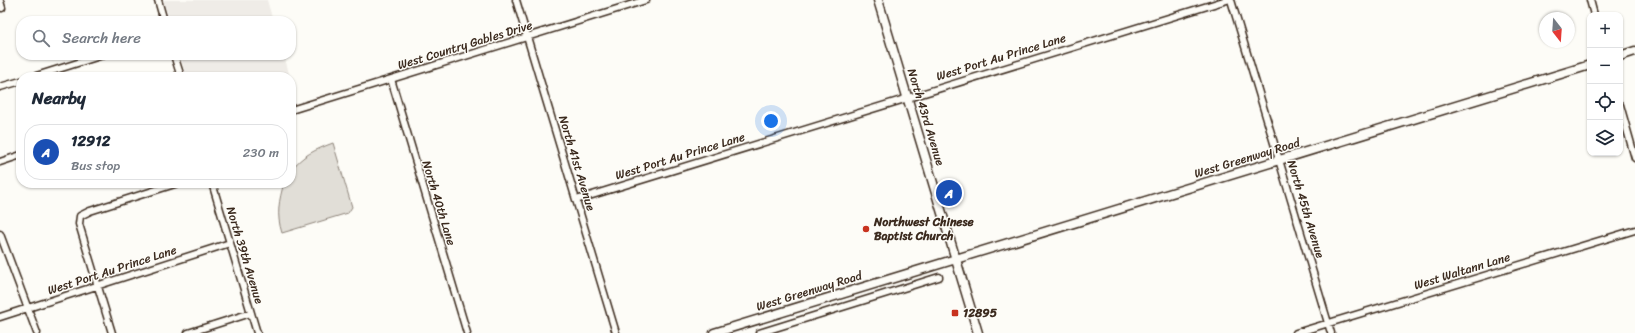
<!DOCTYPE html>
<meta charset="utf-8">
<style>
body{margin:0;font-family:Sriracha,sans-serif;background:#f6f6f7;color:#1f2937}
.controls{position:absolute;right:12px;top:12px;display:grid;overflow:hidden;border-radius:8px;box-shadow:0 1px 3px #0004}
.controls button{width:36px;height:36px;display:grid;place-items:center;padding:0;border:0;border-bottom:1px solid #e0e1e3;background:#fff;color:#1f2937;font:20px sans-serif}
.compass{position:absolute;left:1539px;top:12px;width:36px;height:36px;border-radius:50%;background:#fff;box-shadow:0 1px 3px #0004;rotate:163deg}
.you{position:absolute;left:771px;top:121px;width:14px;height:14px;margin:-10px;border:3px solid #fff;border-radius:50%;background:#1a73e8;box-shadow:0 0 0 6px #1a73e833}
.badge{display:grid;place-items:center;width:26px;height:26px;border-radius:50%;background:#1a73e8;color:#fff;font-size:13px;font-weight:700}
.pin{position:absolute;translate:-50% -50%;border:2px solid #fff;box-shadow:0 1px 4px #0006}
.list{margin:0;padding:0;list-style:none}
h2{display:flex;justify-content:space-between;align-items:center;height:52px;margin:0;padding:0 16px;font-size:17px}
h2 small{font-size:13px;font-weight:400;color:#747a83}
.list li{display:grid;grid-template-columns:26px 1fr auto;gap:12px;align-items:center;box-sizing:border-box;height:56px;margin:0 8px 8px;padding:0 8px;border:1px solid #e0e1e3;border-radius:16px}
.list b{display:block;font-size:15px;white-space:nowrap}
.list p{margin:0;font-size:13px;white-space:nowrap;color:#747a83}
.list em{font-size:13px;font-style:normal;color:#747a83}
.icon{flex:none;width:22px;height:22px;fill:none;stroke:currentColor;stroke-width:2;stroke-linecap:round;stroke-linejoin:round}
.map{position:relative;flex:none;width:1635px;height:333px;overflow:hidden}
.search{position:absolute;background:#fff;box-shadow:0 1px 3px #0004;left:16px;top:16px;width:280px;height:44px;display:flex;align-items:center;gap:10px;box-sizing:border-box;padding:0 14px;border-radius:16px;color:#747a83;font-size:15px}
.panel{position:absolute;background:#fff;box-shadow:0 1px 3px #0004;left:16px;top:72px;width:280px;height:116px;border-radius:16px}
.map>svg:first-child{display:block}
.built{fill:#efece7}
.green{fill:#e1ded7;stroke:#8e847a}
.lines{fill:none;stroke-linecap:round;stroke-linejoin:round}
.minor-casing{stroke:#3b2a1e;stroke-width:9}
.major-casing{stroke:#3b2a1e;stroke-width:11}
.minor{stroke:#fdfcf7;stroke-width:6}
.major{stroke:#fdfcf7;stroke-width:8}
.poi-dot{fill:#c8321e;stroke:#fdfcf7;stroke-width:1.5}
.labels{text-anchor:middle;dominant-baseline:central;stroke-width:3;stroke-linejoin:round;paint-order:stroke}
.street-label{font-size:12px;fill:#3b2a1e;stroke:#fdfcf7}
.poi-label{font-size:12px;font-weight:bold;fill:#3b2a1e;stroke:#fdfcf7;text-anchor:start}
</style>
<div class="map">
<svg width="1635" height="333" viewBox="0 0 1635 333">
<rect width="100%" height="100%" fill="#fdfcf7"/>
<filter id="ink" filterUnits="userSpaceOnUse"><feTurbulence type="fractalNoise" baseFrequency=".025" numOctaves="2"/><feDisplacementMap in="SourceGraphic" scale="8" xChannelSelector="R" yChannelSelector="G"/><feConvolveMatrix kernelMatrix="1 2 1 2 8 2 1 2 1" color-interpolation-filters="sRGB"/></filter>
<g filter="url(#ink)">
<path class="built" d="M 163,0 L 267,0 L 273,21 L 170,21 Z
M 180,55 L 284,55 L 290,77 L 186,77 Z"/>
<path class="green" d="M 333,143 L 352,207 L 348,213 L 282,233 C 276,215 279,200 284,183 L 291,183 L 291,171 C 300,156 317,149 333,143 Z"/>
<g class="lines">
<defs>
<path id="minor" d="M 158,0 L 164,21
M 516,0 L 616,333
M 1231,0 L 1331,333
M 1590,0 L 1594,15
M 0,1 L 2,8
M 174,55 L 181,77
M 33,77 L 103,55
M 391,79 L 467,333
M 0,87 L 21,81
M 1620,105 L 1635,158
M 291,110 L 646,0
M 0,162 L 21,155
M 212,183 L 257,333
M 576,200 L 1227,0
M 0,234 L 37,333
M 0,317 L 230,243
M 112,333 L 79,224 L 80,216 L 90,211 L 178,183
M 188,333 L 251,313
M 759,333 L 939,277
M 1296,333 L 1635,230"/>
<path id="major" d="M 878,0 L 978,333
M 1620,56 L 1635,51
M 714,333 L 1590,65"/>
</defs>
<use href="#minor" class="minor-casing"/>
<use href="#major" class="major-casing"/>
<use href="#minor" class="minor"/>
<use href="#major" class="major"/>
</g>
</g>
<g class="poi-dot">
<circle cx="866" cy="229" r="4"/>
<rect x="951" y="309" width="8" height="8" rx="2"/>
</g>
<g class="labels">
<g class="street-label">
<text transform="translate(465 45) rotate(-17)">West Country Gables Drive</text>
<text transform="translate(1001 57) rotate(-17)">West Port Au Prince Lane</text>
<text transform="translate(926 117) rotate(73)">North 43rd Avenue</text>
<text transform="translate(680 156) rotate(-17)">West Port Au Prince Lane</text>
<text transform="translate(1247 158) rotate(-17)">West Greenway Road</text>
<text transform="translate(577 163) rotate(73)">North 41st Avenue</text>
<text transform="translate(439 203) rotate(73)">North 40th Lane</text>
<text transform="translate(1306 209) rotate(73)">North 45th Avenue</text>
<text transform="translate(245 255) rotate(73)">North 39th Avenue</text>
<text transform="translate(112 270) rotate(-18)">West Port Au Prince Lane</text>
<text transform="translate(1462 271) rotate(-17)">West Waltann Lane</text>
<text transform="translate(809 291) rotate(-17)">West Greenway Road</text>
</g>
<g class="poi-label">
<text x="874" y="222">Northwest Chinese<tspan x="874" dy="14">Baptist Church</tspan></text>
<text x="963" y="313">12895</text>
</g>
</g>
</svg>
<div class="controls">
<button>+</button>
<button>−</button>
<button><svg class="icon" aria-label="locate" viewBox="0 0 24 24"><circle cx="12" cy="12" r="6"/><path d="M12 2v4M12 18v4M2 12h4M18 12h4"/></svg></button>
<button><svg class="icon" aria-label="layers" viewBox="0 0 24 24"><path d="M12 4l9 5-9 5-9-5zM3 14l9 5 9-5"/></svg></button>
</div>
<svg class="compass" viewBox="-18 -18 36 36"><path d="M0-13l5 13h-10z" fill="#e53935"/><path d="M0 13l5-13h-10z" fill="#747a83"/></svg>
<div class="you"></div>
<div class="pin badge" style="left:949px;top:193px;background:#1a4fb4">A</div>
<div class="search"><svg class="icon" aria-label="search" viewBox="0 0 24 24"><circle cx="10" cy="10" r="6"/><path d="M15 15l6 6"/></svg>Search here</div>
<section class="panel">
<h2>Nearby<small></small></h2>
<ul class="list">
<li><span class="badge" style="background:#1a4fb4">A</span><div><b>12912</b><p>Bus stop</p></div><em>230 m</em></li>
</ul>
</section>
</div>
